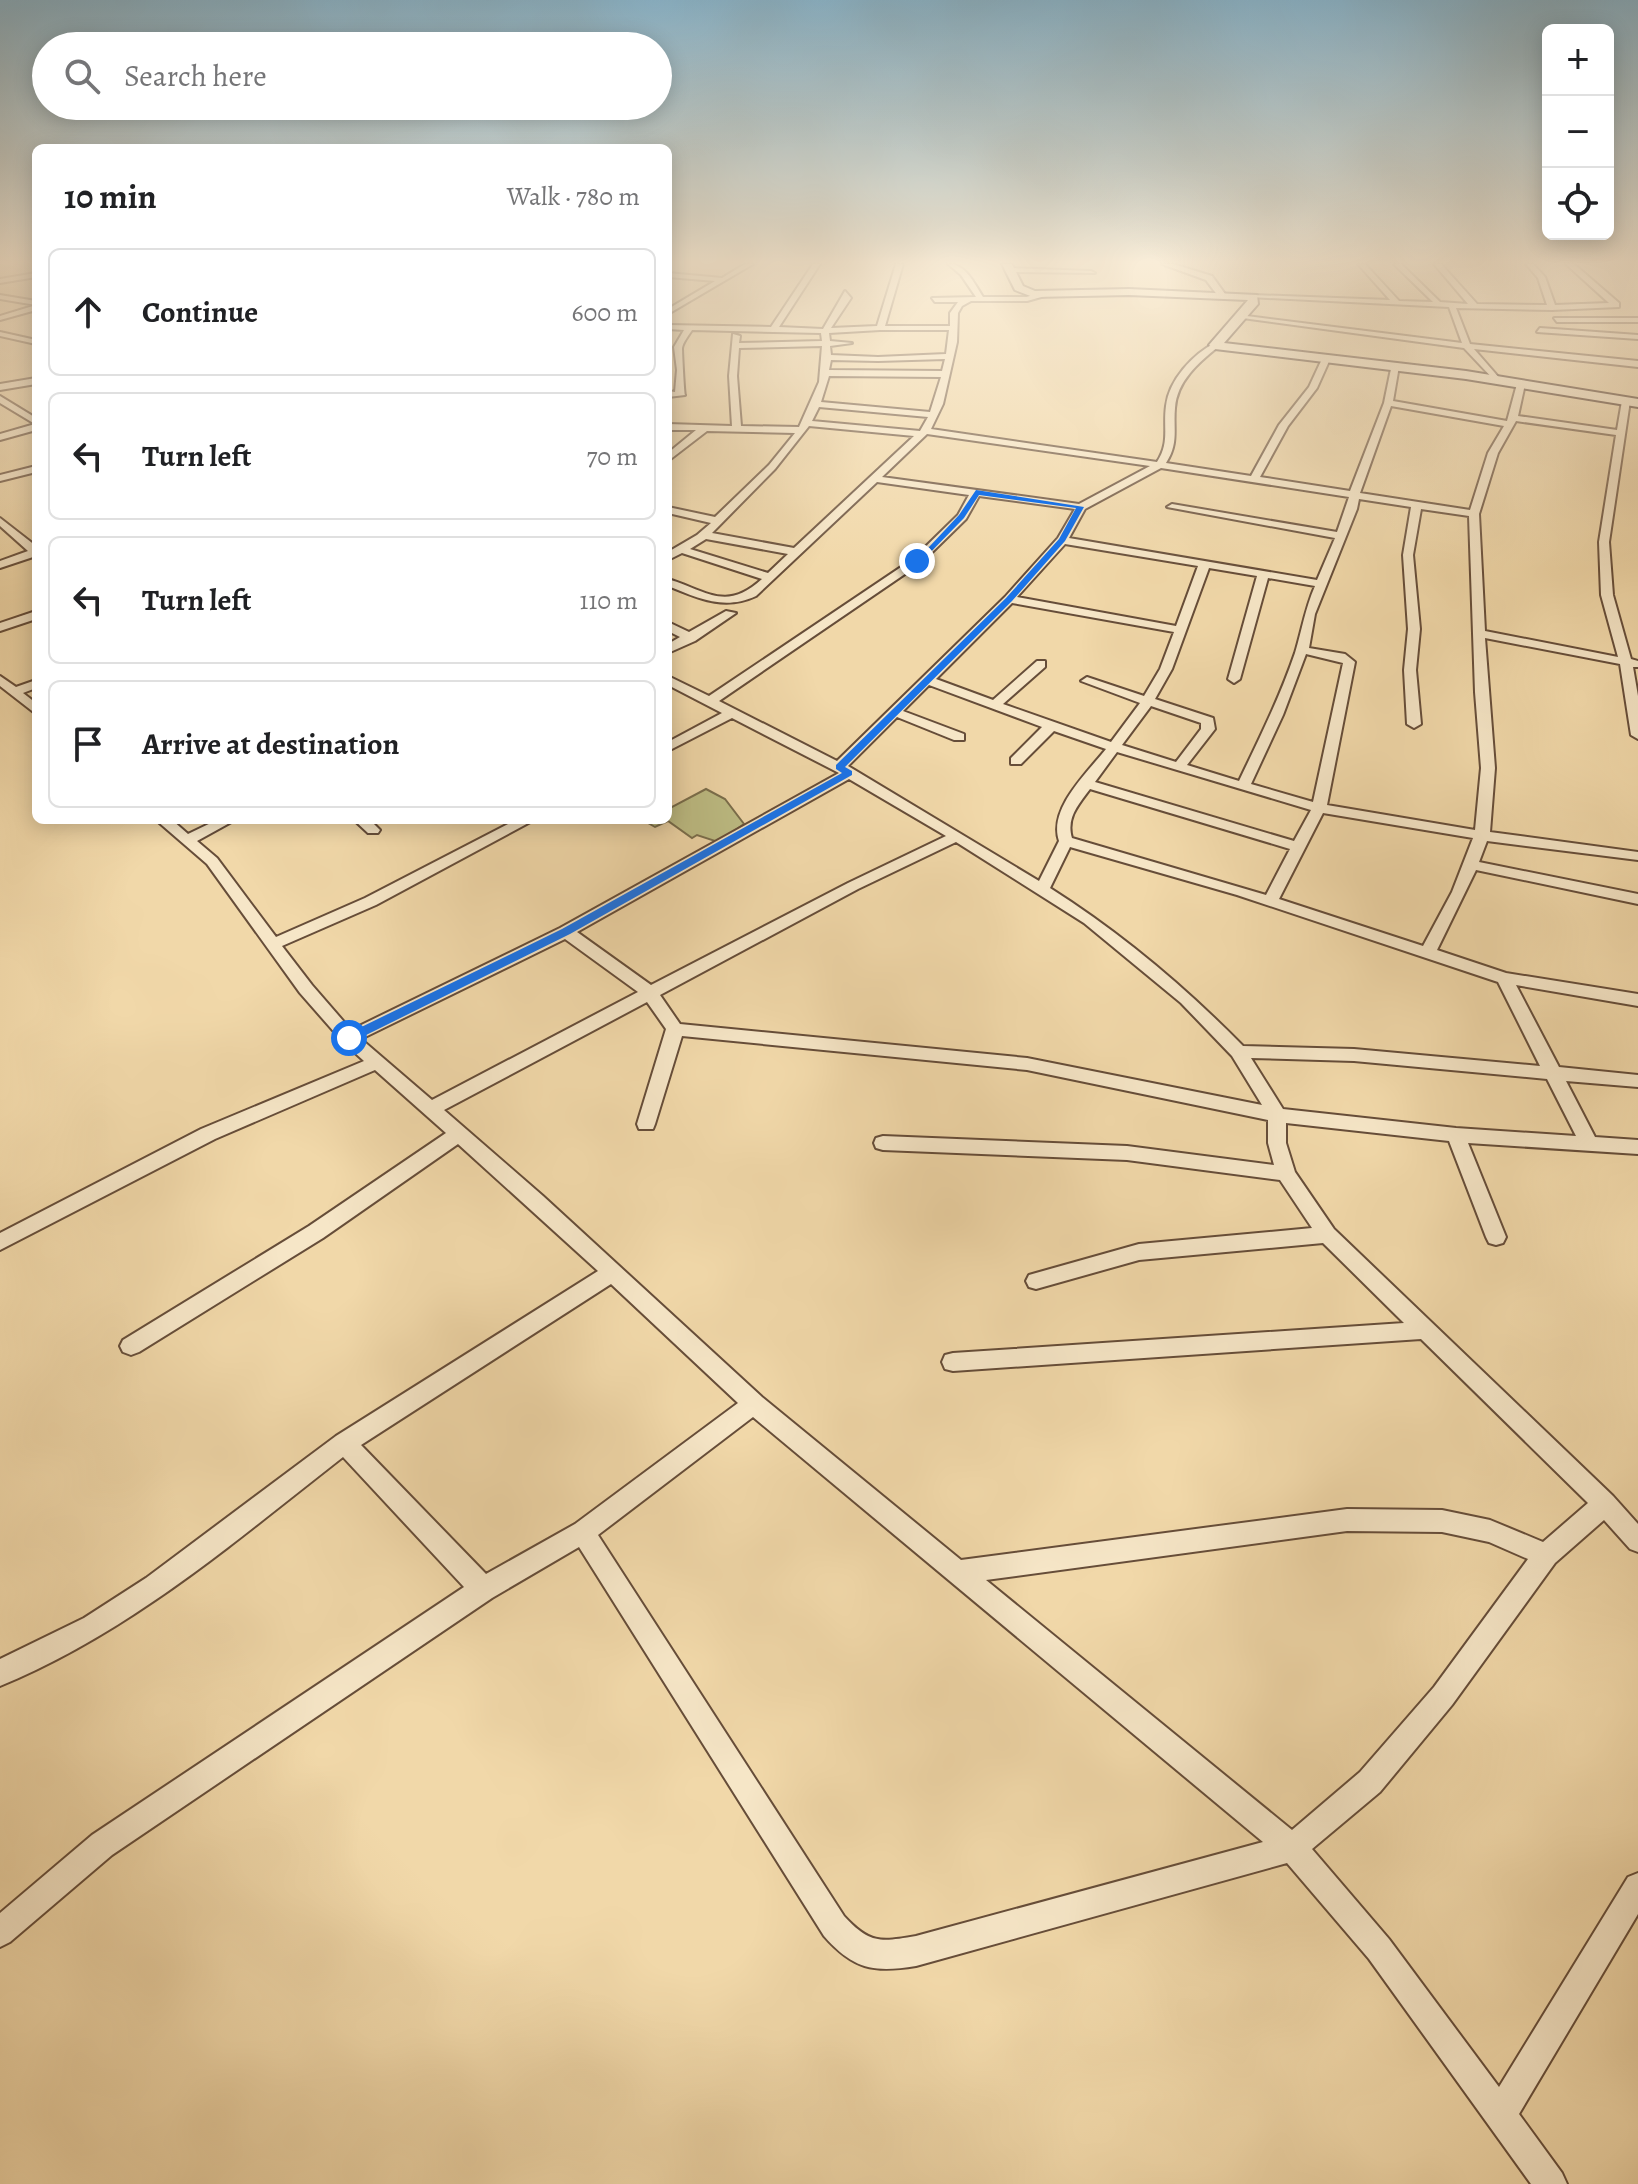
<!DOCTYPE html>
<meta charset="utf-8">
<style>
body{margin:0;font-family:Alegreya,serif;background:#f6f6f6;color:#202124}
.controls{position:absolute;right:24px;top:24px;display:grid;overflow:hidden;border-radius:12px;box-shadow:0 4px 20px #0003}
.controls button{width:72px;height:72px;display:grid;place-items:center;padding:0;border:0;border-bottom:2px solid #e0e0e0;background:#fff;color:#202124;font:40px sans-serif}
.stop{position:absolute;width:24px;height:24px;margin:-18px;border:6px solid #1a73e8;border-radius:50%;background:#fff}
.stop.end{background:#1a73e8;border-color:#fff;box-shadow:0 2px 8px #0008}
.list{margin:0;padding:0;list-style:none}
h2{display:flex;justify-content:space-between;align-items:center;height:104px;margin:0;padding:0 32px;font-size:34px}
h2 small{font-size:26px;font-weight:400;color:#757577}
.list li{display:grid;grid-template-columns:52px 1fr auto;gap:24px;align-items:center;box-sizing:border-box;height:128px;margin:0 16px 16px;padding:0 16px;border:2px solid #e0e0e0;border-radius:12px}
.list b{display:block;font-size:30px;white-space:nowrap}
.list em{font-size:26px;font-style:normal;color:#757577}
.icon{flex:none;width:44px;height:44px;fill:none;stroke:currentColor;stroke-width:2;stroke-linecap:round;stroke-linejoin:round}
.map{position:relative;flex:none;width:1638px;height:2184px;overflow:hidden}
.search{position:absolute;background:#fff;box-shadow:0 4px 20px #0003;left:32px;top:32px;width:640px;height:88px;display:flex;align-items:center;gap:20px;box-sizing:border-box;padding:0 28px;border-radius:44px;color:#757577;font-size:30px}
.panel{position:absolute;background:#fff;box-shadow:0 4px 20px #0003;left:32px;top:144px;width:640px;height:680px;border-radius:12px}
.map>svg:first-child{display:block}
.green{fill:#bebe85;stroke:#7a6e4c;stroke-width:2}
.lines{fill:none;stroke-linecap:round;stroke-linejoin:round}
.street-casing{stroke:#664d39;stroke-width:4}
.secondary-casing{stroke:#371f14;stroke-width:4}
.street{fill:#f6e6c7;fill-rule:evenodd}
.secondary{fill:#f6e6c7;fill-rule:evenodd}
.route{fill:#1a73e8}
</style>
<div class="map">
<svg width="1638" height="2184" viewBox="0 0 1638 2184">
<rect width="100%" height="100%" fill="#f1d8a9"/>
<filter id="stains"><feTurbulence type="fractalNoise" baseFrequency=".0025" numOctaves="4"/><feColorMatrix values="0 0 0 0 .2 0 0 0 0 .09 0 0 0 0 .02 0 0 0 .5 -.17"/></filter>
<radialGradient id="worn" r=".72"><stop offset=".6" stop-color="#630" stop-opacity="0"/><stop offset="1" stop-color="#630" stop-opacity=".3"/></radialGradient>
<path class="green" d="M 706,789 L 725,799 L 744,824 L 718,842 L 697,835 L 692,838 L 668,821 L 655,827 L 648,823 L 652,820 L 668,820 L 668,809 Z"/>
<g class="lines">
<defs>
<path id="street" d="M 745,264 L 753,264 L 668,314 L 668,309 L 715,281 L 668,277 L 668,273 L 722,278 Z
M 813,264 L 820,264 L 779,327 L 823,329 L 845,291 L 851,298 L 831,328 L 877,326 L 896,264 L 903,264 L 885,326 L 950,326 L 950,313 L 958,302 L 935,302 L 932,298 L 976,297 L 961,275 L 948,264 C 966,264 974,283 983,297 L 1026,297 L 1045,292 L 1045,296 L 1027,301 L 971,301 L 962,306 L 958,313 L 957,342 L 943,404 L 931,429 L 1157,462 C 1170,442 1163,428 1166,406 C 1169,380 1193,354 1215,343 L 1218,347 C 1198,363 1177,381 1175,408 C 1173,429 1179,443 1166,463 L 1251,476 L 1279,425 L 1309,387 L 1322,359 L 1326,357 L 1330,359 L 1317,388 L 1288,426 L 1260,477 L 1350,491 L 1384,403 L 1392,364 L 1399,366 L 1393,401 L 1507,421 L 1517,384 L 1521,381 L 1525,384 L 1518,416 L 1617,430 L 1622,401 L 1626,398 L 1630,401 L 1609,542 L 1613,595 L 1631,659 L 1638,661 L 1638,667 L 1633,667 L 1638,696 L 1638,739 L 1631,735 L 1620,664 L 1485,638 L 1495,768 L 1490,832 L 1638,852 L 1638,860 L 1487,841 L 1479,862 L 1638,894 L 1638,904 L 1476,870 L 1437,950 L 1506,973 L 1638,994 L 1638,1006 L 1516,985 L 1559,1067 L 1638,1075 L 1638,1087 L 1566,1081 L 1595,1137 L 1638,1140 L 1638,1154 L 1468,1143 L 1506,1237 L 1503,1243 L 1496,1245 L 1489,1243 L 1486,1237 L 1449,1141 L 1286,1123 L 1286,1143 L 1295,1172 L 1334,1229 L 1613,1496 L 1638,1524 L 1638,1552 L 1630,1549 L 1604,1520 L 1555,1563 L 1452,1705 L 1380,1792 L 1312,1849 L 1389,1939 L 1499,2087 L 1628,1877 L 1638,1873 L 1638,1914 L 1519,2114 L 1562,2173 L 1567,2184 L 1531,2184 L 1369,1959 L 1287,1863 L 916,1966 C 873,1973 853,1969 824,1936 L 579,1547 L 492,1598 L 112,1855 L 10,1942 L 0,1947 L 0,1913 L 92,1835 L 464,1587 L 343,1457 C 234,1542 129,1633 0,1686 L 0,1659 L 84,1618 L 146,1578 L 336,1436 L 598,1271 L 458,1144 L 323,1238 L 139,1352 L 131,1355 L 123,1352 L 120,1346 L 123,1340 L 309,1226 L 446,1133 L 375,1070 L 215,1139 L 0,1250 L 0,1233 L 201,1129 L 364,1061 L 343,1042 L 300,993 L 207,864 L 156,820 L 172,820 L 188,834 L 217,820 L 235,820 L 197,841 L 217,858 L 276,937 L 365,898 L 516,820 L 534,820 L 376,905 L 282,946 L 312,985 L 351,1030 L 560,928 L 839,773 L 732,718 L 668,751 L 668,742 L 722,713 L 668,685 L 668,676 L 709,696 L 913,559 L 958,515 L 969,495 L 877,482 L 756,596 C 724,611 698,598 668,586 L 668,579 C 707,591 726,612 762,579 L 682,553 L 668,560 L 668,552 L 697,535 L 711,523 L 668,513 L 668,507 L 715,517 L 769,465 L 795,433 L 707,431 L 668,461 L 668,453 L 696,430 L 668,430 L 668,424 L 732,426 L 729,376 L 733,334 L 740,336 L 739,343 L 822,341 L 821,333 L 692,330 C 689,335 683,342 682,348 C 682,352 684,393 685,395 L 668,397 L 668,391 L 675,392 L 677,370 L 674,347 L 684,330 L 668,329 L 668,325 L 771,327 ZM 880,330 L 949,330 L 946,354 L 878,357 L 831,355 L 830,346 L 852,343 L 830,341 L 829,333 ZM 822,346 L 819,382 L 799,427 L 741,426 L 737,376 L 739,348 ZM 945,359 L 942,371 L 829,370 L 831,360 L 878,361 ZM 829,376 L 941,377 L 930,412 L 821,402 ZM 1391,406 L 1504,426 L 1488,453 L 1470,510 L 1360,493 ZM 819,407 L 928,417 L 920,431 L 812,421 ZM 1516,421 L 1616,435 L 1599,542 L 1601,595 L 1618,657 L 1485,631 L 1479,514 L 1498,453 ZM 809,426 L 914,436 L 794,548 L 712,533 L 775,469 ZM 927,434 L 1150,466 L 1079,504 L 882,477 ZM 1161,468 L 1349,497 L 1337,532 L 1172,504 L 1167,507 L 1335,538 L 1317,580 L 1069,538 L 1085,509 ZM 979,496 L 1075,509 L 1058,538 L 1005,597 L 837,761 L 719,701 L 921,563 L 966,519 ZM 1359,499 L 1411,507 L 1403,555 L 1408,629 L 1404,670 L 1407,724 L 1414,728 L 1421,724 L 1416,670 L 1420,629 L 1413,555 L 1421,509 L 1469,516 L 1475,692 L 1481,768 L 1475,830 L 1327,805 L 1355,662 L 1345,654 L 1309,648 L 1315,614 L 1357,509 ZM 706,539 L 788,554 L 768,573 L 690,549 ZM 1065,544 L 1198,566 L 1176,626 L 1017,597 ZM 1209,568 L 1257,576 L 1228,679 L 1234,683 L 1240,679 L 1268,578 L 1315,586 C 1305,609 1302,630 1295,653 C 1280,697 1259,739 1239,781 L 1187,765 L 1215,729 L 1213,718 L 1155,699 L 1172,669 ZM 1012,603 L 1174,632 L 1160,669 L 1144,696 L 1087,677 L 1081,681 L 1140,703 L 1111,742 L 1003,704 L 1045,667 L 1045,661 L 1037,661 L 993,700 L 936,679 ZM 1306,654 L 1343,663 L 1313,802 L 1251,784 L 1283,715 ZM 929,685 L 1042,727 L 1011,758 L 1011,764 L 1021,764 L 1054,731 L 1106,749 C 1087,773 1048,809 1059,841 L 1039,881 L 848,766 L 897,717 L 954,740 L 964,740 L 964,734 L 903,711 ZM 1151,706 L 1201,723 L 1201,729 L 1176,762 L 1122,745 ZM 1117,752 L 1311,810 L 1294,841 L 1095,782 ZM 849,779 L 946,836 L 848,883 L 651,985 L 577,932 ZM 1090,789 L 1290,849 L 1266,895 L 1072,838 C 1066,818 1078,805 1090,789 ZM 1323,813 L 1473,838 L 1452,892 L 1423,946 L 1279,899 ZM 956,842 L 1084,923 L 1181,1003 L 1232,1056 L 1262,1105 L 1027,1058 L 680,1024 L 660,995 L 858,889 ZM 1070,847 L 1237,895 L 1498,982 L 1540,1066 L 1354,1049 L 1243,1046 C 1184,986 1121,933 1050,888 ZM 565,939 L 638,992 L 432,1100 L 361,1039 ZM 647,1002 L 666,1029 L 637,1124 L 639,1129 L 653,1129 L 655,1124 L 682,1036 L 1027,1070 L 1268,1120 L 1268,1143 L 1274,1165 L 1127,1146 L 883,1136 L 876,1138 L 874,1143 L 876,1148 L 883,1150 L 1127,1160 L 1280,1180 L 1312,1228 L 1139,1244 L 1036,1273 L 1029,1275 L 1026,1281 L 1029,1287 L 1036,1289 L 1139,1260 L 1323,1243 L 1404,1323 L 953,1353 L 945,1355 L 942,1362 L 945,1369 L 953,1371 L 1421,1339 L 1588,1503 L 1543,1542 L 1490,1520 L 1442,1510 L 1347,1509 L 961,1560 L 762,1397 L 543,1196 L 444,1110 ZM 1251,1058 L 1354,1061 L 1547,1079 L 1576,1136 L 1456,1128 L 1283,1109 ZM 611,1284 L 738,1403 L 575,1524 L 486,1574 L 361,1445 ZM 753,1417 L 1263,1842 L 916,1936 C 880,1942 870,1944 844,1916 L 598,1535 ZM 1347,1531 L 1442,1532 L 1489,1542 L 1528,1559 L 1434,1687 L 1360,1772 L 1292,1830 L 986,1580 Z
M 1162,264 L 1173,264 L 1212,276 L 1225,294 L 1218,296 L 1206,280 Z
M 1358,264 L 1365,264 L 1399,301 L 1433,302 L 1394,264 L 1401,264 L 1440,302 L 1468,304 L 1434,264 L 1441,264 L 1477,304 L 1547,305 L 1538,278 L 1526,264 L 1533,264 L 1545,277 L 1555,305 L 1609,303 L 1566,264 L 1574,264 L 1619,303 L 1619,307 L 1552,310 L 1456,308 L 1470,344 L 1638,361 L 1638,367 L 1474,349 L 1501,380 L 1497,383 L 1464,348 L 1235,317 L 1239,315 L 1462,343 L 1449,307 L 1249,297 L 1253,295 L 1390,300 Z
M 1010,268 L 1091,271 L 1095,273 L 1007,272 Z
M 36,273 L 36,277 L 0,283 L 0,279 Z
M 0,295 L 36,301 L 36,305 L 0,299 Z
M 33,306 L 36,306 L 36,310 L 0,320 L 0,316 Z
M 1554,318 L 1638,318 L 1638,322 L 1557,322 Z
M 1540,328 L 1638,335 L 1638,339 L 1537,332 Z
M 0,332 L 36,340 L 36,344 L 0,336 Z
M 36,378 L 36,384 L 0,390 L 0,384 Z
M 0,396 L 36,418 L 36,430 L 0,440 L 0,434 L 35,424 L 0,403 Z
M 36,466 L 36,472 L 0,481 L 0,475 Z
M 0,518 L 36,546 L 36,556 L 0,568 L 0,561 L 28,551 L 0,526 Z
M 36,611 L 36,619 L 0,631 L 0,623 Z
M 726,611 L 736,613 L 695,641 L 668,653 L 668,644 L 680,637 L 668,631 L 668,622 L 689,632 Z
M 0,676 L 16,687 L 36,680 L 36,688 L 23,693 L 36,703 L 36,714 L 0,686 Z
M 354,820 L 370,820 L 380,830 L 378,833 L 368,833 Z"/>
<path id="secondary" d="M 1002,264 L 1012,264 L 1023,286 L 1035,291 L 1129,289 L 1257,295 L 1258,304 L 1224,343 L 1466,371 L 1638,399 L 1638,407 L 1466,379 L 1215,349 L 1209,345 L 1248,300 L 1129,295 L 1033,297 L 1015,290 Z"/>
</defs>
<use href="#street" class="street-casing"/>
<use href="#secondary" class="secondary-casing"/>
<use href="#street" class="street"/>
<use href="#secondary" class="secondary"/>
</g>
<linearGradient id="sky" x2="0" y2="1"><stop stop-color="#89b6ce"/><stop offset="0.46" stop-color="#f9edd8"/><stop offset="1" stop-color="#f9edd8" stop-opacity="0"/></linearGradient>
<rect width="1638" height="570" fill="url(#sky)"/>
<path class="route" d="M 976,490 L 1084,507 L 1065,541 L 1012,601 L 845,767 L 852,771 L 852,775 L 570,934 L 354,1041 L 345,1041 L 345,1035 L 562,929 L 842,773 L 836,769 L 836,765 L 1006,598 L 1059,539 L 1076,508 L 979,495 L 964,518 L 920,563 L 914,563 L 959,515 Z"/>
<rect width="100%" height="100%" filter="url(#stains)"/>
<rect width="100%" height="100%" fill="url(#worn)"/>
</svg>
<div class="controls">
<button>+</button>
<button>−</button>
<button><svg class="icon" aria-label="locate" viewBox="0 0 24 24"><circle cx="12" cy="12" r="6"/><path d="M12 2v4M12 18v4M2 12h4M18 12h4"/></svg></button>
</div>
<div class="stop" style="left:349px;top:1038px"></div>
<div class="stop end" style="left:917px;top:561px"></div>
<div class="search"><svg class="icon" aria-label="search" viewBox="0 0 24 24"><circle cx="10" cy="10" r="6"/><path d="M15 15l6 6"/></svg>Search here</div>
<section class="panel">
<h2>10 min<small>Walk · 780 m</small></h2>
<ul class="list">
<li><svg class="icon" aria-label="ahead" viewBox="0 0 24 24"><path d="M12 20V5M6 11l6-6 6 6"/></svg><div><b>Continue</b></div><em>600 m</em></li>
<li><svg class="icon" aria-label="left" viewBox="0 0 24 24"><path d="M17 20v-9H6M10 6l-5 5 5 5"/></svg><div><b>Turn left</b></div><em>70 m</em></li>
<li><svg class="icon" aria-label="left" viewBox="0 0 24 24"><path d="M17 20v-9H6M10 6l-5 5 5 5"/></svg><div><b>Turn left</b></div><em>110 m</em></li>
<li><svg class="icon" aria-label="arrive" viewBox="0 0 24 24"><path d="M6 21V4h12l-3 4 3 4H6"/></svg><div><b>Arrive at destination</b></div></li>
</ul>
</section>
</div>
